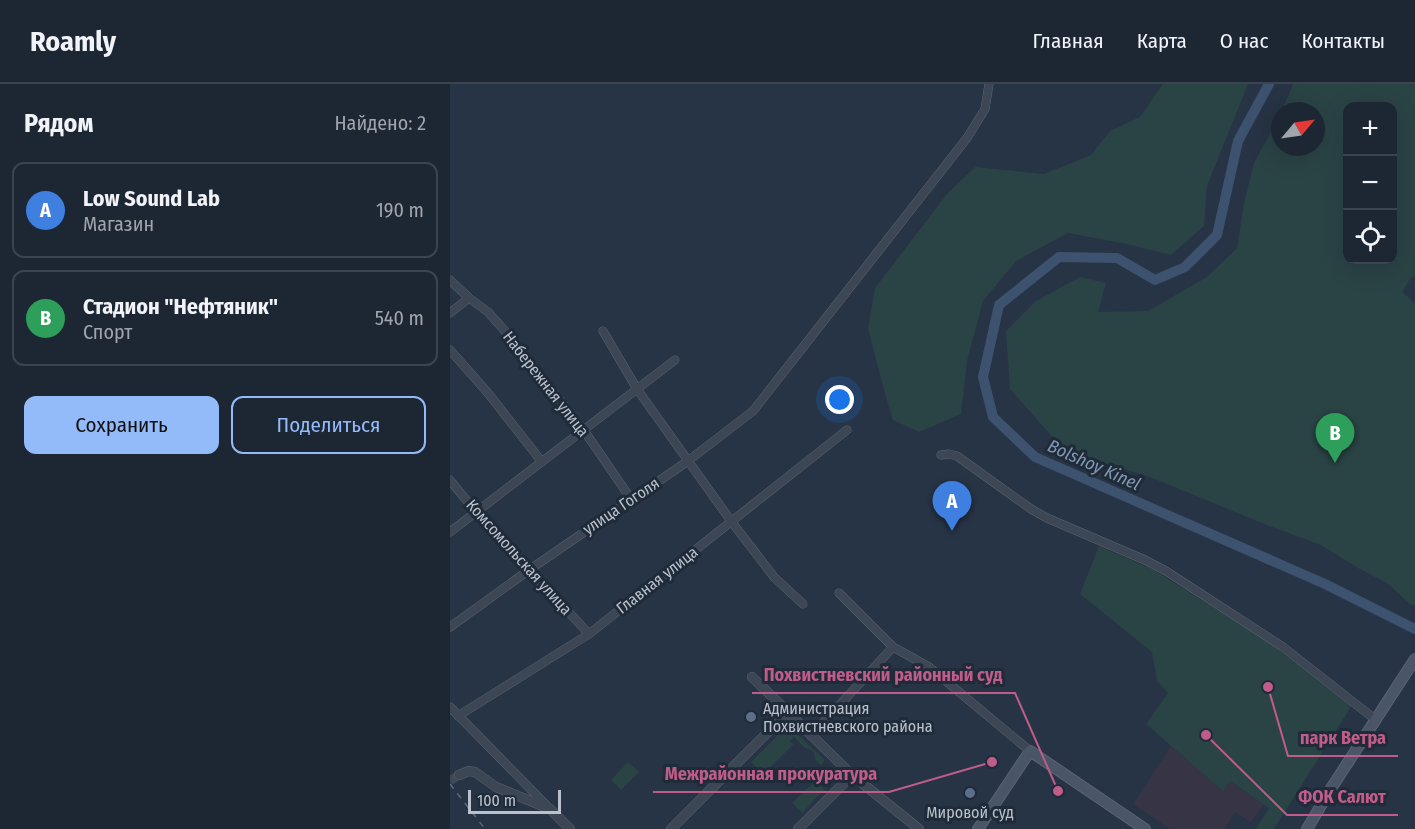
<!DOCTYPE html>
<html lang="ru">
<meta charset="utf-8">
<style>
body{margin:0;font-family:"Fira Sans Condensed",sans-serif;background:#252f3c;color:#f1f3f6}
.controls{position:absolute;right:18px;top:18px;display:grid;overflow:hidden;border-radius:12px;box-shadow:0 6px 24px #0002}
.controls button{width:54px;height:54px;display:grid;place-items:center;padding:0;border:0;border-bottom:2px solid #3b444f;background:#1d2734;color:#f1f3f6;font:30px sans-serif}
.compass{position:absolute;left:821px;top:18px;width:54px;height:54px;border-radius:50%;background:#1d2734;box-shadow:0 6px 24px #0002;rotate:61deg}
.scale{position:absolute;left:18px;bottom:15px;width:93px;box-sizing:border-box;padding-left:6px;border:3px solid #bac1cd;border-top:0;font-size:16px;line-height:21px;white-space:nowrap;color:#bac1cd;-webkit-text-stroke:4px #202b3a;paint-order:stroke}
.you{position:absolute;left:390px;top:316px;width:21px;height:21px;margin:-15px;border:4px solid #fff;border-radius:50%;background:#1a73e8;box-shadow:0 0 0 9px #1a73e833}
.badge{display:grid;place-items:center;width:39px;height:39px;border-radius:50%;background:#93bbf9;color:#fff;font-size:20px;font-weight:700}
.pin{position:absolute;translate:-50% -50px;filter:drop-shadow(0 2px 3px #0008)}
.pin::after{content:'';position:absolute;top:32px;width:21px;height:18px;background:inherit;clip-path:polygon(0 0,100% 0,50% 100%)}
.list{margin:0;padding:0;list-style:none}
h2{display:flex;justify-content:space-between;align-items:center;height:78px;margin:0;padding:0 24px;font-size:26px}
h2 small{font-size:20px;font-weight:400;color:#a0a5ac}
.list li{display:grid;grid-template-columns:39px 1fr auto;gap:18px;align-items:center;box-sizing:border-box;height:96px;margin:0 12px 12px;padding:0 12px;border:2px solid #3b444f;border-radius:12px}
.list b{display:block;font-size:22px;white-space:nowrap}
.list p{margin:0;font-size:20px;white-space:nowrap;color:#a0a5ac}
.list em{font-size:20px;font-style:normal;color:#a0a5ac}
.actions{display:flex;gap:12px;padding:18px 24px}
.actions a{flex:1;padding:14px 0;border:2px solid #93bbf9;border-radius:12px;text-align:center;font-size:21px;color:#93bbf9}
.actions .main{background:#93bbf9;color:#111}
.icon{flex:none;width:33px;height:33px;fill:none;stroke:currentColor;stroke-width:2;stroke-linecap:round;stroke-linejoin:round}
.map{position:relative;flex:none;width:965px;height:745px;overflow:hidden}
header{display:flex;align-items:center;gap:36px;box-sizing:border-box;height:84px;padding:0 30px;background:#1d2734;border-bottom:2px solid #3b444f}
header strong{font-size:28px}
nav{display:flex;gap:33px;margin-inline-start:auto;font-size:21px}
main{display:flex}
aside{flex:1;background:#1d2734}
.map>svg:first-child{display:block}
.medical{fill:#363445}
.green{fill:#2a4345;fill-rule:evenodd}
.lines{fill:none;stroke-linecap:round;stroke-linejoin:round}
.river{stroke:#3d526e;stroke-width:10}
.tertiary-tunnel{stroke:#3d4959;stroke-width:9;stroke-dasharray:9 4.5;stroke-linecap:butt}
.minor-casing{stroke:#5b6471;stroke-width:9}
.tertiary-casing{stroke:#5b6471;stroke-width:10}
.secondary-casing{stroke:#5b6471;stroke-width:12}
.minor{stroke:#3c4654;stroke-width:8}
.tertiary{stroke:#3c4654;stroke-width:9}
.secondary{stroke:#4a5567;stroke-width:10}
.rail{stroke:#5e6a7b;stroke-width:1.5;stroke-dasharray:6 6;stroke-linecap:butt}
.service-dot{fill:#5c6f8a;stroke:#202b3a;stroke-width:2}
.labels{text-anchor:middle;dominant-baseline:central;stroke-width:6;stroke-linejoin:round;paint-order:stroke}
.street-label{font-size:16px;fill:#bac1cd;stroke:#202b3a}
.poi-label{font-size:16px;fill:#bac1cd;stroke:#202b3a;text-anchor:start}
.water-label{font-size:18px;font-style:italic;fill:#8198b4;stroke:#202b3a}
.leader{fill:none;stroke:#bf5c89;stroke-width:2}
.callout-dot{fill:#bf5c89;stroke:#202b3a;stroke-width:2}
.callout-label{font-size:18px;text-anchor:middle;font-weight:bold;fill:#bf5c89;stroke:#202b3a;stroke-width:6;stroke-linejoin:round;paint-order:stroke}
</style>
<header>
<strong>Roamly</strong>
<nav><a>Главная</a><a>Карта</a><a>О нас</a><a>Контакты</a></nav>
</header>
<main>
<aside>
<h2>Рядом<small>Найдено: 2</small></h2>
<ul class="list">
<li><span class="badge" style="background:#3f7fe0">A</span><div><b>Low Sound Lab</b><p>Магазин</p></div><em>190 m</em></li>
<li><span class="badge" style="background:#2e9e5b">B</span><div><b>Стадион &quot;Нефтяник&quot;</b><p>Спорт</p></div><em>540 m</em></li>
</ul>
<div class="actions"><a class="main">Сохранить</a><a>Поделиться</a></div>
</aside>
<div class="map">
<svg width="965" height="745" viewBox="0 0 965 745">
<rect width="100%" height="100%" fill="#273445"/>
<path class="medical" d="M 721,662 L 773,706 L 779,697 L 814,720 L 801,738 L 785,728 L 774,745 L 720,745 L 683,720 Z"/>
<path class="green" d="M 713,0 L 798,0 L 757,102 L 754,142 L 721,171 L 677,160 L 618,149 L 566,177 L 533,217 L 517,277 L 511,330 L 469,348 L 443,336 L 435,310 L 418,244 L 425,204 L 497,110 L 525,83 L 594,90 L 641,71 L 660,47 L 690,33 Z
M 843,0 L 965,0 L 965,192 L 960,195 L 952,208 L 965,219 L 965,521 L 961,521 L 937,499 L 908,484 L 871,461 L 819,442 L 700,393 L 638,374 L 606,357 L 560,305 L 556,247 L 586,217 L 630,193 L 656,199 L 648,228 L 698,227 L 757,193 L 787,164 L 794,119 L 804,79 L 830,31 L 830,63 L 866,63 L 866,27 L 832,27 ZM 898,22 L 942,22 L 942,176 L 898,176 Z
M 649,462 L 704,486 L 824,562 L 902,621 L 824,745 L 806,745 L 819,724 L 780,697 L 773,707 L 696,640 L 718,609 L 707,597 L 702,568 L 630,510 Z
M 332,647 L 345,648 L 375,676 L 371,681 L 365,675 L 364,668 L 361,666 L 355,664 L 344,653 L 340,657 L 344,660 L 313,690 L 301,678 Z
M 178,678 L 189,688 L 171,706 L 161,696 Z
M 365,697 L 375,705 L 352,729 L 342,719 Z"/>
<g class="lines">
<path class="river" d="M 819,0 L 788,57 L 767,151 L 735,183 L 705,196 L 667,174 L 609,173 L 549,221 L 533,293 L 543,333 L 585,373 L 875,500 L 965,545"/>
<path class="tertiary-tunnel" d="M 0,697 L 9,691"/>
<defs>
<path id="minor" d="M 0,196 L 19,214 L 38,228 L 55,247 L 133,345 L 181,415
M 0,229 L 19,214
M 153,247 L 187,305 L 281,437 L 324,493 L 353,520
M 0,266 L 38,309 L 92,378
M 491,371 L 499,370 L 507,372 L 581,425 L 597,434 L 695,476 L 716,487 L 833,563 L 926,636
M 0,396 L 26,428 L 139,550
M 0,448 L 225,276
M 389,509 L 443,563 L 479,583 L 580,667
M 0,543 L 79,486 L 238,377 L 303,327 L 517,54 L 535,25 L 539,0
M 0,623 L 98,723
M 8,632 L 139,550 L 397,346
M 361,652 L 443,563"/>
<path id="tertiary" d="M 302,593 L 402,691 L 469,745
M 9,691 L 19,687 L 25,688 L 46,703 L 100,725 L 120,745
M 221,745 L 337,629
M 348,745 L 402,691"/>
<path id="secondary" d="M 528,745 L 580,667 L 695,745
M 857,745 L 882,703 L 965,575"/>
</defs>
<use href="#minor" class="minor-casing"/>
<use href="#tertiary" class="tertiary-casing"/>
<use href="#secondary" class="secondary-casing"/>
<use href="#minor" class="minor"/>
<use href="#tertiary" class="tertiary"/>
<use href="#secondary" class="secondary"/>
<path class="rail" d="M 0,700 L 35,745"/>
</g>
<g class="service-dot">
<circle cx="301" cy="633" r="6"/>
<circle cx="520" cy="709" r="6"/>
</g>
<g class="labels">
<g class="street-label">
<text transform="translate(96 300) rotate(52)">Набережная улица</text>
<text transform="translate(171 422) rotate(-34)">улица Гоголя</text>
<text transform="translate(69 473) rotate(48)">Комсомольская улица</text>
<text transform="translate(207 496) rotate(-38)">Главная улица</text>
</g>
<g class="poi-label">
<text x="313" y="624">Администрация<tspan x="313" dy="18">Похвистневского района</tspan></text>
<text x="520" y="728" text-anchor="middle">Мировой суд</text>
</g>
<g class="water-label">
<text transform="translate(644 381) rotate(24)">Bolshoy Kinel</text>
</g>
</g>
<path class="leader" d="M608 707L565 609H302M818 603L838 672H948M542 678L439 708H203M756 651L837 731H948"/>
<g class="callout-dot">
<circle cx="608" cy="707" r="6"/>
<circle cx="818" cy="603" r="6"/>
<circle cx="542" cy="678" r="6"/>
<circle cx="756" cy="651" r="6"/>
</g>
<g class="callout-label">
<text x="433" y="597">Похвистневский районный суд</text>
<text x="893" y="660">парк Ветра</text>
<text x="321" y="696">Межрайонная прокуратура</text>
<text x="892" y="719">ФОК Салют</text>
</g>
</svg>
<div class="controls">
<button>+</button>
<button>−</button>
<button><svg class="icon" aria-label="locate" viewBox="0 0 24 24"><circle cx="12" cy="12" r="6"/><path d="M12 2v4M12 18v4M2 12h4M18 12h4"/></svg></button>
</div>
<svg class="compass" viewBox="-18 -18 36 36"><path d="M0-13l5 13h-10z" fill="#e53935"/><path d="M0 13l5-13h-10z" fill="#a0a5ac"/></svg>
<div class="scale">100 m</div>
<div class="you"></div>
<div class="pin badge" style="left:502px;top:447px;background:#3f7fe0">A</div>
<div class="pin badge" style="left:885px;top:379px;background:#2e9e5b">B</div>
</div>
</main>
